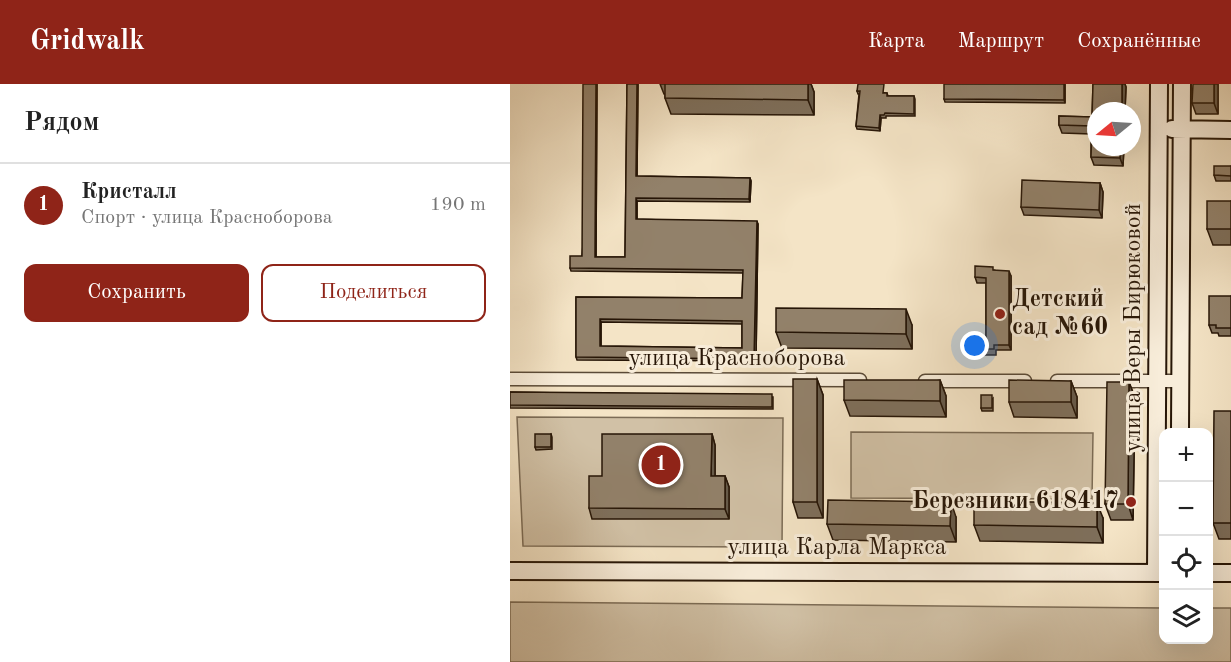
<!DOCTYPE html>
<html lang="ru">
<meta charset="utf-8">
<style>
body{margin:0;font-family:"Old Standard TT",serif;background:#f6f6f6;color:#222}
.controls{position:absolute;right:18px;bottom:18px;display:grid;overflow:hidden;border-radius:12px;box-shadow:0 6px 24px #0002}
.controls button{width:54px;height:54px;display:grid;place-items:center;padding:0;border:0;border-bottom:2px solid #e0e0e0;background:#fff;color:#222;font:30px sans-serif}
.compass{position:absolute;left:577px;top:18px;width:54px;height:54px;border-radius:50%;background:#fff;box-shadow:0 6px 24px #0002;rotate:252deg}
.you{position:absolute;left:465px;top:262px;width:21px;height:21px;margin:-15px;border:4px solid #fff;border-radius:50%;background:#1a73e8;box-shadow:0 0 0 9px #1a73e833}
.badge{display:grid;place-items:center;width:39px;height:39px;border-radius:50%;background:#8f2418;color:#fff;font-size:20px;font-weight:700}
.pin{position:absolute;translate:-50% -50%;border:3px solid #fff;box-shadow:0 2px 6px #0006}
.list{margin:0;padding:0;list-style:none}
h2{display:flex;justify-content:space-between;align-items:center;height:78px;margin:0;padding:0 24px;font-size:26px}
h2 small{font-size:20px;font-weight:400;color:#767676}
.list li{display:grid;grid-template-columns:39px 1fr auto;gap:18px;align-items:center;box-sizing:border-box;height:84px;padding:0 24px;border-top:2px solid #e0e0e0}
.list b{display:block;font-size:22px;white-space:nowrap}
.list p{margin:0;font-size:20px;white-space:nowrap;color:#767676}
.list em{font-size:20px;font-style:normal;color:#767676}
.actions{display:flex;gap:12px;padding:18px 24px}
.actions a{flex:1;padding:14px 0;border:2px solid #8f2418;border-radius:12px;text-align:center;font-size:21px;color:#8f2418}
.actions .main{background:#8f2418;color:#fff}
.icon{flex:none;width:33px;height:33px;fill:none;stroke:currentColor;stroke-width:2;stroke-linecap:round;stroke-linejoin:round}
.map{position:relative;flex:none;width:721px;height:578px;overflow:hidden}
header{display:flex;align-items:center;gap:36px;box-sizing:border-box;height:84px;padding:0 30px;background:#8f2418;color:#fff}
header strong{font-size:28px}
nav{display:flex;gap:33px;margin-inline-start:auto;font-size:21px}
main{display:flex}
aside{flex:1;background:#fff}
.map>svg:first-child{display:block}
.green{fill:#d1c1a6;stroke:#7c6c56;stroke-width:1.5}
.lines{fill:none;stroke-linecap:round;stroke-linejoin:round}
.street-casing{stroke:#5a4a37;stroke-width:15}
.secondary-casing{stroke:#271607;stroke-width:20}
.street{stroke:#f8edda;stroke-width:12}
.secondary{stroke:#f8edda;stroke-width:16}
.wall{fill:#7e6f5b;stroke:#271607;stroke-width:1.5;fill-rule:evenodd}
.shaded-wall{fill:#665a4a;stroke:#271607;stroke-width:1.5}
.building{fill:#92816a;stroke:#271607;stroke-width:1.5;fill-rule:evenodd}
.poi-dot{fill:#8f2418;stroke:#f8edda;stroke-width:2}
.labels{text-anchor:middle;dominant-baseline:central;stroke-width:6;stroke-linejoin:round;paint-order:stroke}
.poi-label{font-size:24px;font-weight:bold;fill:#271607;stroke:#f8edda;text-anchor:start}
.street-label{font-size:24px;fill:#271607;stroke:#f8edda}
</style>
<header>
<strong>Gridwalk</strong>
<nav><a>Карта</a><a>Маршрут</a><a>Сохранённые</a></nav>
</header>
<main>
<aside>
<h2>Рядом<small></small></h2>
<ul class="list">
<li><span class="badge">1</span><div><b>Кристалл</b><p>Спорт · улица Красноборова</p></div><em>190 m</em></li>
</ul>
<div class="actions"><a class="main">Сохранить</a><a>Поделиться</a></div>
</aside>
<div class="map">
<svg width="721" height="578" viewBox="0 0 721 578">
<rect width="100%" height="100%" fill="#f4e4c6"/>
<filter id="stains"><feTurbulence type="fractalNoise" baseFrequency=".00333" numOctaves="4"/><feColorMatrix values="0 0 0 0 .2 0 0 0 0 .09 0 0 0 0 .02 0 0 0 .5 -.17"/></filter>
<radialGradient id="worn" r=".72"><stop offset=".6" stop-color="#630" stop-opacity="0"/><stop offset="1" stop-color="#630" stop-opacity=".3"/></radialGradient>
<path class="green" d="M 7,333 L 273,334 L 272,463 L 13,462 Z
M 341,348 L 583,349 L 582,415 L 341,414 Z
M 0,518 L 653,524 L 654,556 L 698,556 L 699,524 L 721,524 L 721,578 L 0,578 Z"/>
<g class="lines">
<defs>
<path id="street" d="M 0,295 L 350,296
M 415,297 L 515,297
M 547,297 L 670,297"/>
<path id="secondary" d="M 662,45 L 721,46
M 670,348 L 672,0
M 0,487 L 654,489
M 646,489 L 649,0
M 698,489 L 721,489"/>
</defs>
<use href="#street" class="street-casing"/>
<use href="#secondary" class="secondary-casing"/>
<use href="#street" class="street"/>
<use href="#secondary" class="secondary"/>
</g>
<path class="wall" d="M 87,0 L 86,173 L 115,173 L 117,0 L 128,0 L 127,92 L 240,94 L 241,97 L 240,118 L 127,117 L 127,135 L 248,140 L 246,277 L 67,276 L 66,273 L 66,213 L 232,214 L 233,189 L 61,187 L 60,184 L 72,172 ZM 91,238 L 232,240 L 232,264 L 91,262 Z
M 150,0 L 301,0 L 304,8 L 304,31 L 161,30 L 155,14 L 155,10 L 154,10 Z
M 555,0 L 555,19 L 435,18 L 434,15 Z
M 583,0 L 615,0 L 616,3 L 615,27 L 586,27 L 586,63 L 614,63 L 613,82 L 584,81 L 581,73 L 581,50 L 552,49 L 549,41 L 549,32 L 582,33 Z
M 708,0 L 708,30 L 686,30 L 682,19 Z
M 347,7 L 377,9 L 378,12 L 404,12 L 405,15 L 405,32 L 376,32 L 376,34 L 371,34 L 370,47 L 347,45 L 346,42 L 349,10 L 348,10 Z
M 721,82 L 721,97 L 706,97 L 704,91 Z
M 590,99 L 593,108 L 592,134 L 514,131 L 511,123 Z
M 721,117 L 721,161 L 703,161 L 697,145 Z
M 484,186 L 501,192 L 501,266 L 486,266 L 486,271 L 467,271 L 465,265 L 476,254 L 476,199 L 467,199 L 465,193 Z
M 721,212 L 721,252 L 709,252 L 708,249 L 702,249 L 699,241 Z
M 402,241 L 402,265 L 272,264 L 266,248 Z
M 307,295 L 313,311 L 313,434 L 288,434 L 283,418 Z
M 430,296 L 436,312 L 436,333 L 340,332 L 334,316 Z
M 561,297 L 567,313 L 567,334 L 504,333 L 499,318 Z
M 619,298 L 625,314 L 623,436 L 601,436 L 595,420 Z
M 0,308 L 263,313 L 263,325 L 0,324 Z
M 483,314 L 483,327 L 472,327 L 471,324 Z
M 721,327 L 721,455 L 709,455 L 703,439 Z
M 41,350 L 42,353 L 42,365 L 26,366 L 25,363 Z
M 202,350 L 205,361 L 205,392 L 215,392 L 219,403 L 219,435 L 82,435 L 79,424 L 92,392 Z
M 446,433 L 446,458 L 323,456 L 317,440 Z
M 593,434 L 593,459 L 470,457 L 464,441 Z"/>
<path class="shaded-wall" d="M 86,0 L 87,0 L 86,176 L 85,173 Z
M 127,0 L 128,0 L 127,95 L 126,92 Z
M 298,0 L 301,0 L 304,8 L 304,31 L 298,16 Z
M 554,0 L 555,0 L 555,19 L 554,16 Z
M 612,0 L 615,0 L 616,3 L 615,27 L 612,27 Z
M 704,0 L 708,0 L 708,30 L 704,19 Z
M 370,31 L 371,34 L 370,47 L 369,44 Z
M 610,63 L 614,63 L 613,82 L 610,74 Z
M 240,94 L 241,97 L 240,118 L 239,115 Z
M 590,99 L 593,108 L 592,134 L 589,126 Z
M 126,114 L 127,117 L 127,138 L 126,135 Z
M 247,137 L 248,140 L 246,277 L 244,275 Z
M 499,187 L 501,192 L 501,266 L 499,261 Z
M 396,225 L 402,241 L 402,265 L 396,250 Z
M 90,235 L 91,238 L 91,265 L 90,262 Z
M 307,295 L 313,311 L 313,434 L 307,418 Z
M 430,296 L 436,312 L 436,333 L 430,317 Z
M 561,297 L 567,313 L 567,334 L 561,318 Z
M 619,298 L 625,314 L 623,436 L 618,420 Z
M 202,350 L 205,361 L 205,403 L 201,392 Z
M 215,392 L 219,403 L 219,435 L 215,425 Z
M 441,418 L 446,433 L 446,458 L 440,442 Z
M 587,419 L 593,434 L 593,459 L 587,443 Z"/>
<path class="building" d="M 73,0 L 86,0 L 85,173 L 115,173 L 117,0 L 127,0 L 126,92 L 240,94 L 239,115 L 126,114 L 126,135 L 247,137 L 244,275 L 66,273 L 66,213 L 232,214 L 233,186 L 60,184 L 60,172 L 72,172 ZM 90,235 L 232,237 L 232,264 L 90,262 Z
M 155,0 L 298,0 L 298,16 L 155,14 Z
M 348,0 L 374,0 L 373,9 L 377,9 L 377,12 L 404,12 L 404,30 L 375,29 L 374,31 L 370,31 L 369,44 L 346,42 L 350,7 L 347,7 Z
M 434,0 L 554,0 L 554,16 L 434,15 Z
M 583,0 L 612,0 L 612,27 L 586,27 L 586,63 L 610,63 L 610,74 L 581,73 L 582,42 L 549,41 L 549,32 L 582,33 Z
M 683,0 L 704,0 L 704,19 L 682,19 Z
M 704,82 L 721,82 L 721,92 L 704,91 Z
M 512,96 L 590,99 L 589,126 L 511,123 Z
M 697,117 L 721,117 L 721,145 L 697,145 Z
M 465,182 L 483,183 L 483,186 L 499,187 L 499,261 L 484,261 L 484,265 L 465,265 L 465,254 L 476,254 L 476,194 L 465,193 Z
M 699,212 L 721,212 L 721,244 L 706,244 L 706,241 L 699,241 Z
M 266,224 L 396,225 L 396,250 L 266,248 Z
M 283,295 L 307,295 L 307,418 L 283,418 Z
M 334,296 L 430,296 L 430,317 L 334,316 Z
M 499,296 L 561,297 L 561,318 L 499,318 Z
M 597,298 L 619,298 L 618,420 L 595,420 Z
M 0,308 L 262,310 L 262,323 L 0,321 Z
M 471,311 L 482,311 L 482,324 L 471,324 Z
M 704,327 L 721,327 L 721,439 L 703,439 Z
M 25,350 L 41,350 L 41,363 L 25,363 Z
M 92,350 L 202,350 L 201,392 L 215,392 L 215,425 L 79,424 L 79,392 L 92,392 Z
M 318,416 L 441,418 L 440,442 L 317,440 Z
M 464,417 L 587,419 L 587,443 L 464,441 Z"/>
<g class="poi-dot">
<circle cx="490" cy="230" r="6"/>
<circle cx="621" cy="418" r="6"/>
</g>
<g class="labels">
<g class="poi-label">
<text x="502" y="216">Детский<tspan x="502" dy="28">сад №60</tspan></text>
<text x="609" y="418" text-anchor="end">Березники 618417</text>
</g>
<g class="street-label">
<text transform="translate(624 244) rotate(-90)">улица Веры Бирюковой</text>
<text x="227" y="275">улица Красноборова</text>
<text x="327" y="464">улица Карла Маркса</text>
</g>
</g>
<rect width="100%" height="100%" filter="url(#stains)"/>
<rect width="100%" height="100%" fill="url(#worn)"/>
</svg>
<div class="controls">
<button>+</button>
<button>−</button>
<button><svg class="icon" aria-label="locate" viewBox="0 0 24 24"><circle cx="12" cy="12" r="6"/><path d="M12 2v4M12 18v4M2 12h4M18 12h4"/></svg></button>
<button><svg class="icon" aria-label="layers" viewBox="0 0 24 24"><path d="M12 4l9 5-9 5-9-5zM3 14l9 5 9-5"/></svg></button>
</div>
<svg class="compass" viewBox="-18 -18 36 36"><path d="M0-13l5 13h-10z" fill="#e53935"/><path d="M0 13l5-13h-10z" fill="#767676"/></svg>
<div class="you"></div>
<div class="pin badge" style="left:151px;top:381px">1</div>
</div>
</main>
